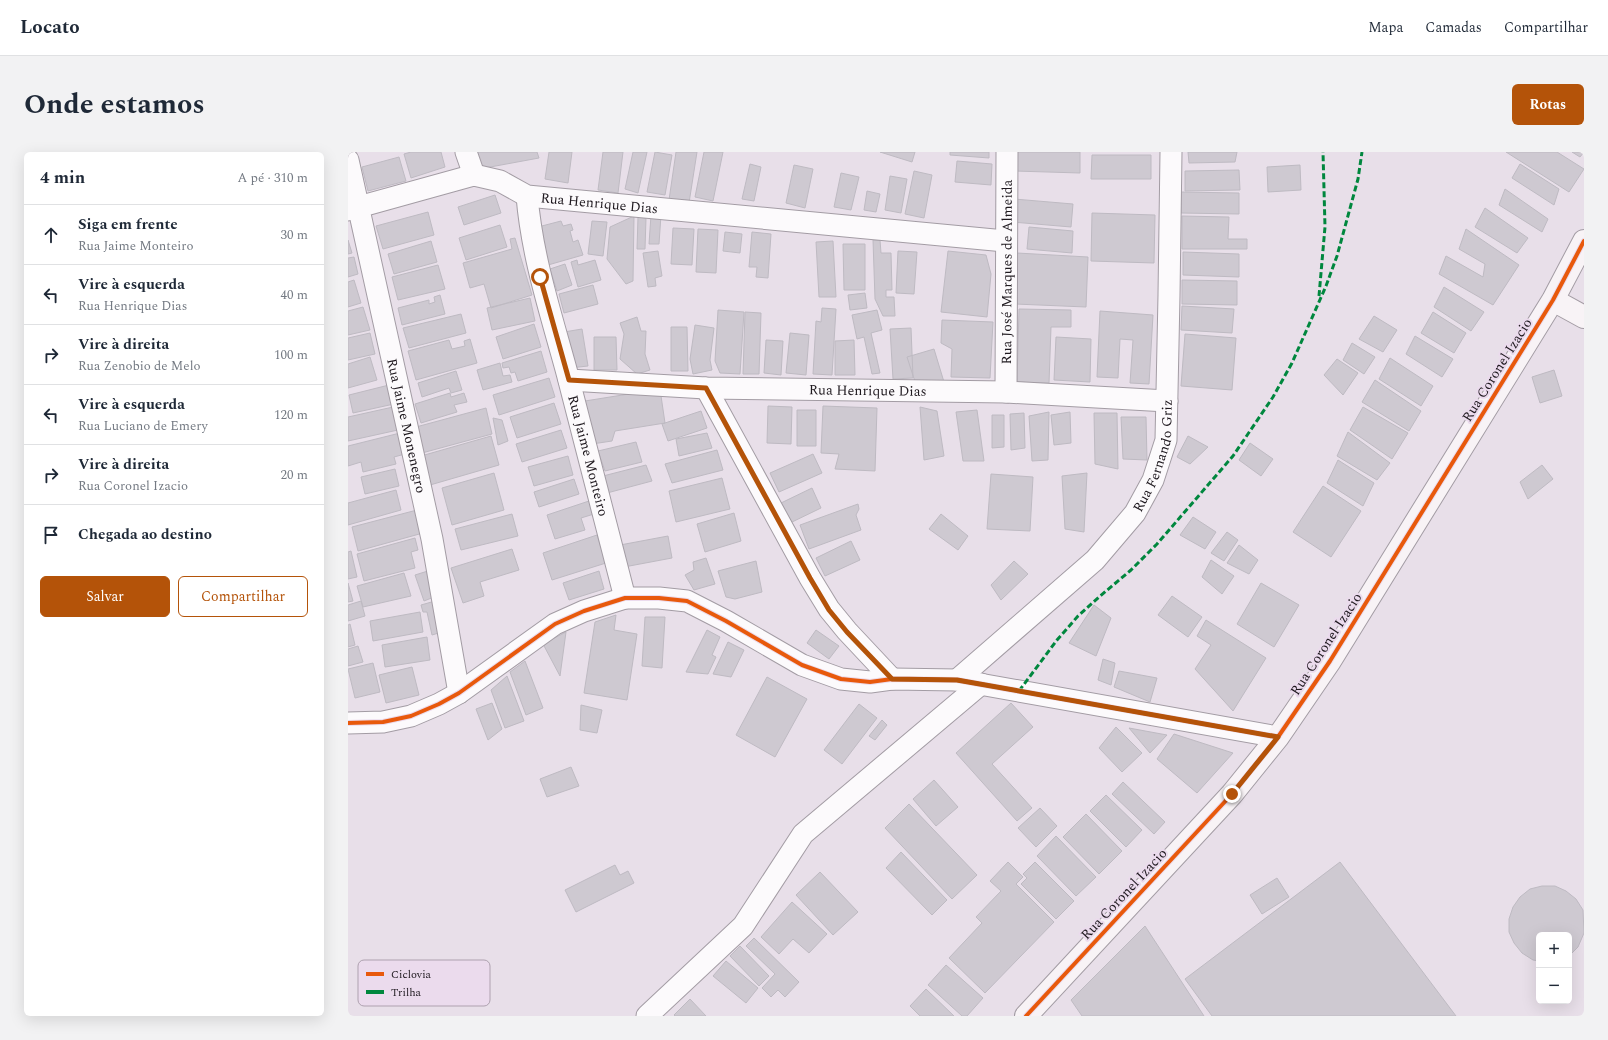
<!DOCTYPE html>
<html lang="pt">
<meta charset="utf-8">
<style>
body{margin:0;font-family:Spectral,serif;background:#f2f2f3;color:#1f2937}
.controls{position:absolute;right:12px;bottom:12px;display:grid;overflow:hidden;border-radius:6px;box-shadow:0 4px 16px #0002}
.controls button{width:36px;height:36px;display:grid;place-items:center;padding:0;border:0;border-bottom:1px solid #e0e1e3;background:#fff;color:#1f2937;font:20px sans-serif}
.stop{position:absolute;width:12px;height:12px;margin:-9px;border:3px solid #b45309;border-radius:50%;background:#fff}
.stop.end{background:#b45309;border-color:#fff;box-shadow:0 1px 4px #0008}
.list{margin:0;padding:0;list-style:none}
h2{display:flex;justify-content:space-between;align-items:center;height:52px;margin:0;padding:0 16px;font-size:17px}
h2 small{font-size:13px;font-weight:400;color:#747a83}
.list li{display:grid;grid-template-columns:26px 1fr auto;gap:12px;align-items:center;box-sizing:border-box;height:60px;padding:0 16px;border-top:1px solid #e0e1e3}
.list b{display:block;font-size:15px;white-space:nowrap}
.list p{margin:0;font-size:13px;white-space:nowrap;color:#747a83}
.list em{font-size:13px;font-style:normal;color:#747a83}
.actions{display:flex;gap:8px;padding:12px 16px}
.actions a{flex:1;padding:9px 0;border:1px solid #b45309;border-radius:6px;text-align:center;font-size:14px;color:#b45309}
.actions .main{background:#b45309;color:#fff}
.icon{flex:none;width:22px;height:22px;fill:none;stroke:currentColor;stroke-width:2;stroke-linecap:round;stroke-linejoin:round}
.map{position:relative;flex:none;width:1236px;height:864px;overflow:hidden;border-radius:6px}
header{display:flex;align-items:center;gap:24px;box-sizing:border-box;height:56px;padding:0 20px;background:#fff;border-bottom:1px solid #e0e1e3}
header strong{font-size:19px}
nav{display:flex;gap:22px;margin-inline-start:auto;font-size:14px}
.intro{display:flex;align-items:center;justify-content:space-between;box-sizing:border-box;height:96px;padding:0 24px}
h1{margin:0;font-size:28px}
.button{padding:10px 18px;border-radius:6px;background:#b45309;color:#fff;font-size:14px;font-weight:700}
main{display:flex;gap:24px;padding:0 24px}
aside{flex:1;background:#fff;border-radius:6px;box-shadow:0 4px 16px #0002}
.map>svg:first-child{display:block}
.building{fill:#cec9d1;stroke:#bebac2}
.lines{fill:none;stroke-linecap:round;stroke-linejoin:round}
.street-casing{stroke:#a39ca4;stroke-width:23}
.secondary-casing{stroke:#a39ca4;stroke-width:24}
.street{stroke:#fcfafc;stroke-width:21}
.secondary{stroke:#f8f3f6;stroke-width:22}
.quiet{stroke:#00873e;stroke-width:3;stroke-dasharray:6 3;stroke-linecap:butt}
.cycleway-casing{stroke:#ebdbed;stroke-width:6}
.cycleway{stroke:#e8590c;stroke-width:4}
.route{stroke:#b45309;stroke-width:5}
.labels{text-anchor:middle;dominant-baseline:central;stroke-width:4;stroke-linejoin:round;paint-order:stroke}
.street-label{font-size:14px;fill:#1f191f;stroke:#ebdbed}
.key{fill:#ebdbed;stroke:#aea1af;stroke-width:1}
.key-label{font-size:11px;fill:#1f191f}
</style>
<header>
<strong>Locato</strong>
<nav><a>Mapa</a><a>Camadas</a><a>Compartilhar</a></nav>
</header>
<div class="intro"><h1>Onde estamos</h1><a class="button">Rotas</a></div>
<main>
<aside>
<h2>4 min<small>A pé · 310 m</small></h2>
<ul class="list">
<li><svg class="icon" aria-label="ahead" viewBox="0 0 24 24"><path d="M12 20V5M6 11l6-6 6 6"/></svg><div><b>Siga em frente</b><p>Rua Jaime Monteiro</p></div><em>30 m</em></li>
<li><svg class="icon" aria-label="left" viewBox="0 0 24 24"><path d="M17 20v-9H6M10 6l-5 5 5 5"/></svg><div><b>Vire à esquerda</b><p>Rua Henrique Dias</p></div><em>40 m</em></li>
<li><svg class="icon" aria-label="right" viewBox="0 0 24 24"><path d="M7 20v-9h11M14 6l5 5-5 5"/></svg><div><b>Vire à direita</b><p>Rua Zenobio de Melo</p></div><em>100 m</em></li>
<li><svg class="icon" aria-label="left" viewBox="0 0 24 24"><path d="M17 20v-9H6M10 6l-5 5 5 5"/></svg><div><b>Vire à esquerda</b><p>Rua Luciano de Emery</p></div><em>120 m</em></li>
<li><svg class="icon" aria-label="right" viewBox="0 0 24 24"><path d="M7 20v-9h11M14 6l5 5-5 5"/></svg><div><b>Vire à direita</b><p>Rua Coronel Izacio</p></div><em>20 m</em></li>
<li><svg class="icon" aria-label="arrive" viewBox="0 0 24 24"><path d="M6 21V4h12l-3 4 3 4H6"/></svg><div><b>Chegada ao destino</b></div></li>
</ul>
<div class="actions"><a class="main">Salvar</a><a>Compartilhar</a></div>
</aside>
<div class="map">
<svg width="1236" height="864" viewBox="0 0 1236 864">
<rect width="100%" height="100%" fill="#e8dfe9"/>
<path class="building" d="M 63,0 L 93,0 L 97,15 L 63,26 L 56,2 Z
M 122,0 L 189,0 L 191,6 L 126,18 Z
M 201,0 L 224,0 L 220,31 L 197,27 Z
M 255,0 L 275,0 L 270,41 L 250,38 Z
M 285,0 L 299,0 L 290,41 L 277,37 Z
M 307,0 L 324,3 L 317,43 L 299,40 Z
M 328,0 L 349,0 L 341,51 L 321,48 Z
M 356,0 L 375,0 L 365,49 L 347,45 Z
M 532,0 L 567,0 L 564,10 Z
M 602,0 L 641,0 L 641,6 L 602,3 Z
M 667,0 L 732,0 L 732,21 L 666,19 Z
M 840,0 L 889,0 L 887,10 L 841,11 Z
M 1158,0 L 1209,0 L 1236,17 L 1221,40 Z
M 1224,0 L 1236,0 L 1232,5 Z
M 744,3 L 803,3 L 803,27 L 743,27 Z
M 51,5 L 58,29 L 20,39 L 14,15 Z
M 609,9 L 644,12 L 643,33 L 607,30 Z
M 402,12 L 413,15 L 406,49 L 394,47 Z
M 1172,12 L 1211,37 L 1206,53 L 1164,26 Z
M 446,13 L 465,17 L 457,56 L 438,51 Z
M 952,13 L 953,38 L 920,40 L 919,15 Z
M 891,18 L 892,38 L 837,39 L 837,19 Z
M 566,19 L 584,23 L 576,66 L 557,62 Z
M 493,21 L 511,25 L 503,58 L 486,55 Z
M 542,24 L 559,27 L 553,61 L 537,58 Z
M 1157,37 L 1200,67 L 1194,80 L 1151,53 Z
M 519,39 L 532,42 L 528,60 L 516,58 Z
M 833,40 L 891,41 L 891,62 L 833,61 Z
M 147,43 L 153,61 L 116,73 L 110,55 Z
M 666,47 L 725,52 L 723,75 L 664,70 Z
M 1137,56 L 1180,86 L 1169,101 L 1127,75 Z
M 80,60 L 86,83 L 35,97 L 28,74 Z
M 744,61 L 807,63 L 806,111 L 743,109 Z
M 303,63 L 313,63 L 311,92 L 301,92 Z
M 286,64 L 285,129 L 278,132 L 259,107 L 262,75 Z
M 834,64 L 881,65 L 880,87 L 899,87 L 899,97 L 834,97 Z
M 290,65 L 298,66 L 297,97 L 289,97 Z
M 213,69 L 215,74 L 223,72 L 225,78 L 222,79 L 225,90 L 230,88 L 235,103 L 200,113 L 190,75 Z
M 244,69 L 259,70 L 255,104 L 240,102 Z
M 152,73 L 159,95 L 118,108 L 111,86 Z
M 681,75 L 725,79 L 724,101 L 679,97 Z
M 325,76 L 346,77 L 344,113 L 323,112 Z
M 350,77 L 370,78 L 368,121 L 348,120 Z
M 1118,77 L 1171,113 L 1145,153 L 1091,122 L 1098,104 L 1135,125 L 1137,112 L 1111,97 Z
M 377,80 L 394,82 L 392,101 L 375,99 Z
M 404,80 L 423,82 L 420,126 L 408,125 L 409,115 L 401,115 Z
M 167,86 L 184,143 L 143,156 L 136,132 L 122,136 L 115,111 L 164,97 L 162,87 Z
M 0,88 L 4,101 L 0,102 Z
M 525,88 L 532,88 L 533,101 L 543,101 L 544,138 L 538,138 L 538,145 L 546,145 L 547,164 L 535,164 L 527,147 Z
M 83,89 L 89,110 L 46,122 L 40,102 Z
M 485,89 L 488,145 L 471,145 L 468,90 Z
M 495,92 L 517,92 L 517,138 L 496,138 Z
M 310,99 L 314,124 L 307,126 L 308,134 L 300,135 L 295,101 Z
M 550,99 L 569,100 L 566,142 L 548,141 Z
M 600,99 L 638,103 L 643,122 L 639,165 L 593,160 Z
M 835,100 L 891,102 L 891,125 L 835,123 Z
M 669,101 L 740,105 L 738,155 L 667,152 Z
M 6,105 L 10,122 L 0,125 L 0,106 Z
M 229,108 L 230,113 L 247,108 L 253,128 L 230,135 L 223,110 Z
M 217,112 L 224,133 L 209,139 L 202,117 Z
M 90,113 L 97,137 L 50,148 L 44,125 Z
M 6,128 L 13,151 L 0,155 L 0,130 Z
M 834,128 L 889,129 L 889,153 L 834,152 Z
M 245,133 L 250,152 L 216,161 L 211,142 Z
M 1096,135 L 1136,160 L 1123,179 L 1086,155 Z
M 517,141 L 519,156 L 502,158 L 500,143 Z
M 92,143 L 97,162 L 54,173 L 50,156 L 81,148 L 81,152 L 87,150 L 86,145 Z
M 182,146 L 187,169 L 144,178 L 139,156 Z
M 834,154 L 886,157 L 884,181 L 833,178 Z
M 15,155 L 22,178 L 0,183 L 0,159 Z
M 474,156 L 488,157 L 484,223 L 465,222 L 468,169 L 473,170 Z
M 671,157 L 723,158 L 723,175 L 703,175 L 701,231 L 669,230 Z
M 370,158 L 396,160 L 392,222 L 372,221 L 367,209 Z
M 529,158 L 534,178 L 523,181 L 532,221 L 524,222 L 516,185 L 509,187 L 504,163 Z
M 752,159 L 805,163 L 801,232 L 782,231 L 785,188 L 772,187 L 770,226 L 749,225 Z
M 397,160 L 413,161 L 411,222 L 395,222 Z
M 1085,160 L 1118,181 L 1106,201 L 1073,181 Z
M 113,162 L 118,181 L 61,196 L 55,176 Z
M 1026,164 L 1049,178 L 1035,200 L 1011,187 Z
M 289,165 L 293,179 L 298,179 L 297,202 L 302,218 L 289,222 L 272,207 L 276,182 L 272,171 Z
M 594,168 L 645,170 L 642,226 L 603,225 L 604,197 L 593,191 Z
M 186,172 L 193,195 L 155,207 L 148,185 Z
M 347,173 L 366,176 L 362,208 L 364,218 L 345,222 L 342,207 Z
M 323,175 L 339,175 L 340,219 L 323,219 Z
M 563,176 L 565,226 L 545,227 L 542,177 Z
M 234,177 L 240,214 L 222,216 L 216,180 Z
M 22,181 L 27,202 L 0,208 L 0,186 Z
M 442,181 L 461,183 L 458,223 L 438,221 Z
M 837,182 L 888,186 L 884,238 L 833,234 Z
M 1067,184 L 1105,207 L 1094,225 L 1058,202 Z
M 246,185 L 268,185 L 269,218 L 246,218 Z
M 708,185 L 743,187 L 742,230 L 706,228 Z
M 122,187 L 129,211 L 68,228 L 60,199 L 101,188 L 104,197 L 117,194 L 116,189 Z
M 418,188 L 435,189 L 433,223 L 416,221 Z
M 506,188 L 507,223 L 487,223 L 487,189 Z
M 1004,191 L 1027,205 L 1016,222 L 995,208 Z
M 586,197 L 596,230 L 570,239 L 559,205 Z
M 193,199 L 199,220 L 170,229 L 167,220 L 163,221 L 161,215 L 155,216 L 154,211 Z
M 22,205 L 29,228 L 0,236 L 0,212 Z
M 1042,206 L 1085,234 L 1073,254 L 1031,227 Z
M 989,207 L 1010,221 L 995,243 L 976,223 Z
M 152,211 L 155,224 L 162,223 L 164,230 L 135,238 L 129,218 Z
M 1206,218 L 1214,244 L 1192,251 L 1184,225 Z
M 108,219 L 114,238 L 103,241 L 101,236 L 74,245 L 70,231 Z
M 201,226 L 207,245 L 151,263 L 145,243 Z
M 1027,228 L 1073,259 L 1061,279 L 1014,250 Z
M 41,233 L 46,252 L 5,261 L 1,243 Z
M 312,237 L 317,271 L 267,279 L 264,289 L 244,292 L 237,249 Z
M 102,241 L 103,245 L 116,241 L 119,250 L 106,253 L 109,260 L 73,271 L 67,252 Z
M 206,251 L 213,272 L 169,286 L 162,265 Z
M 420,254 L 444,255 L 443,292 L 419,291 Z
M 475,254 L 529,256 L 527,319 L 487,317 L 491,302 L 473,301 Z
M 45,255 L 50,278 L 0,289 L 0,265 Z
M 572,255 L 589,259 L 596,304 L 576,308 Z
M 1015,255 L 1060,281 L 1044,307 L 1002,278 Z
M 138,256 L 144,282 L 74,301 L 68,275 Z
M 449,258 L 468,258 L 468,294 L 449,294 Z
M 629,258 L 636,309 L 615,309 L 608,260 Z
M 353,259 L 359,276 L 320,289 L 314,272 Z
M 701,260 L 700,308 L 684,309 L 681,264 Z
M 722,260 L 723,291 L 706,293 L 703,263 Z
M 676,261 L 677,296 L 663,298 L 662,262 Z
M 746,261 L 769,261 L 770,317 L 747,312 Z
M 644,263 L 656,263 L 656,295 L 644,296 Z
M 773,265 L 798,265 L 799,308 L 775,307 Z
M 145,266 L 154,268 L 160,289 L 150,293 Z
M 213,278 L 219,296 L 174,310 L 168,292 Z
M 1000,280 L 1042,311 L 1029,328 L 989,304 Z
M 52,281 L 57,302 L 46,305 L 48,312 L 15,320 L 13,310 L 0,314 L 0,294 Z
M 359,281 L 364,296 L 331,304 L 328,287 Z
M 143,284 L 151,313 L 82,333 L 73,304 Z
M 840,284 L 860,295 L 842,312 L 829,305 Z
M 288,290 L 294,310 L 257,319 L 250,299 Z
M 902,291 L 925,307 L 913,324 L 891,308 Z
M 369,298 L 375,318 L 324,331 L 317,312 Z
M 465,302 L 474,321 L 431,340 L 422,321 Z
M 220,304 L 225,323 L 186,334 L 180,315 Z
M 990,308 L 1026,331 L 1015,354 L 979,331 Z
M 298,313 L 304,329 L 259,341 L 255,324 Z
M 1194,313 L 1205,327 L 1180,347 L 1172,330 Z
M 47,317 L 51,334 L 17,342 L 13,325 Z
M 146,321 L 156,358 L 104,373 L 94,336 Z
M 739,321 L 736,380 L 717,377 L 714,324 Z
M 643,322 L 685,325 L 682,379 L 639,377 Z
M 374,326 L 382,357 L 328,370 L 321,339 Z
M 226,327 L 231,342 L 191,355 L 186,340 Z
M 975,334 L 1013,359 L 983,405 L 945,380 Z
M 464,336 L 473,356 L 442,371 L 433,351 Z
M 48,338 L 53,358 L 0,373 L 0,351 Z
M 241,349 L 246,362 L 233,366 L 237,378 L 207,387 L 199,363 Z
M 510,352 L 511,357 L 508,363 L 513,378 L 461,397 L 452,373 Z
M 69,358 L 75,381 L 10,399 L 4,375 Z
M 386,361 L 393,389 L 357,400 L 349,372 Z
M 164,362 L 170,384 L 113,398 L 107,377 Z
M 593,362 L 620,384 L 610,398 L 581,377 Z
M 845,365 L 868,380 L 857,397 L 832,383 Z
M 879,380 L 890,388 L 876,409 L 863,401 Z
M 249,383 L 258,411 L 204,428 L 195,401 Z
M 320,384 L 324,406 L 276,415 L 272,393 Z
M 67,386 L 70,398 L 63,400 L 67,416 L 16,429 L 9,402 Z
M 503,389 L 512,408 L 477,424 L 468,406 Z
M 891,393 L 910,408 L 901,422 L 879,411 Z
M 164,397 L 171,418 L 132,430 L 136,444 L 115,451 L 103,416 Z
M 3,399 L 9,425 L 0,427 L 0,400 Z
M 358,406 L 367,432 L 346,438 L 337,423 L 346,418 L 345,410 Z
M 863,408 L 886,424 L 874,442 L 854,425 Z
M 408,409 L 414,440 L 387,447 L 378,445 L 370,419 Z
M 666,409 L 680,422 L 653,448 L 643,433 Z
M 83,418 L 91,443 L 76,449 L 67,423 Z
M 251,419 L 256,437 L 221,448 L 215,431 Z
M 56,421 L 63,444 L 15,455 L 9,434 Z
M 0,431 L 5,449 L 0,450 Z
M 913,431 L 951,453 L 926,495 L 889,472 Z
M 824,444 L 854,465 L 840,485 L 810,463 Z
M 13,449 L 17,464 L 0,469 L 0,453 Z
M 87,449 L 94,480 L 84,483 L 79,460 L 75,460 L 73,453 Z
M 746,453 L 763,466 L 748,504 L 721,491 Z
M 72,460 L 75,480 L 25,489 L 22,469 Z
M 268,463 L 266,478 L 289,482 L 279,548 L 236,541 L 247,470 Z
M 297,465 L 317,465 L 314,516 L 294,514 Z
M 858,468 L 918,506 L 885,559 L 847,517 L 863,493 L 849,484 Z
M 2,472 L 7,493 L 0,495 L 0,473 Z
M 359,478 L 372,485 L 364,503 L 368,505 L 360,522 L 338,520 Z
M 468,478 L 491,494 L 481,507 L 459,491 Z
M 218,480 L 212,524 L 195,492 Z
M 79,485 L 82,508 L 37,515 L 34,493 Z
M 380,490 L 396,498 L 383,525 L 365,522 Z
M 10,494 L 15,510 L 0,514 L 0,497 Z
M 755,507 L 767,511 L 763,533 L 750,528 Z
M 177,509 L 195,556 L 178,563 L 162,520 Z
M 25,511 L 32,540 L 7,546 L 0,517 Z
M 64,515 L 71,543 L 38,551 L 31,523 Z
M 771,519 L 809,526 L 802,550 L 766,535 Z
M 159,524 L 176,569 L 157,576 L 143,538 Z
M 419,525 L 459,547 L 427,605 L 388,583 Z
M 144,551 L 154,577 L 140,588 L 128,557 Z
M 663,551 L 685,575 L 644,612 L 684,656 L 669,669 L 608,601 Z
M 511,552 L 529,566 L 494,612 L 476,598 Z
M 233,553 L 254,558 L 249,581 L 232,578 Z
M 534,568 L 539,573 L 527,588 L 521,584 Z
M 768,575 L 794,601 L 774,620 L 751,596 Z
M 781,576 L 819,583 L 802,601 Z
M 826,582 L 885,601 L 849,641 L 809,607 Z
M 223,615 L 231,634 L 199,645 L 192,627 Z
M 586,628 L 610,655 L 588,674 L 565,647 Z
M 775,630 L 817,670 L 806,682 L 764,642 Z
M 758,643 L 794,678 L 778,695 L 742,659 Z
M 561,652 L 629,723 L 604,747 L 537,676 Z
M 692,656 L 709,674 L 688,695 L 670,676 Z
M 738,662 L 774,699 L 751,722 L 715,685 Z
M 708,684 L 748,725 L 728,744 L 689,704 Z
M 553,700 L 599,748 L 584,763 L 538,716 Z
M 660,710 L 675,725 L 668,732 L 706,770 L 637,841 L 601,806 L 634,771 L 628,765 L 653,739 L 642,729 Z
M 687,710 L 726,749 L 708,767 L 673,732 L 679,726 L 675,722 Z
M 992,710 L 1108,864 L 864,864 L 837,827 Z
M 267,713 L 272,723 L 280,719 L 286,731 L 228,760 L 217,738 Z
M 472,720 L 510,760 L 485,783 L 448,743 Z
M 929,726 L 941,745 L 914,762 L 902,743 Z
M 1194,734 L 1207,734 L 1218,739 L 1228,747 L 1235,758 L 1236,781 L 1230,795 L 1221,804 L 1221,783 L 1191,783 L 1191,809 L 1185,808 L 1174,801 L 1166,791 L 1161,780 L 1161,767 L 1165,755 L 1172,745 L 1182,737 Z
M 444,750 L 479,782 L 461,801 L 445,787 L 431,802 L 413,785 Z
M 797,774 L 856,864 L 734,864 L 723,848 Z
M 406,786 L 451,830 L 437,845 L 430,838 L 423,845 L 414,836 L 427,822 L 398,794 Z
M 392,794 L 421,824 L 411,834 L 382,804 Z
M 378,809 L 410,836 L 398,851 L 365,824 Z
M 598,813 L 635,846 L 619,864 L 614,864 L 580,833 Z
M 578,837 L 606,864 L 572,864 L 562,854 Z
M 342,847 L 358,864 L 327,864 L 326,863 Z"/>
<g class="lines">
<defs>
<g id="street">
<path d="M 118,0 L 126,23"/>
<path id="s1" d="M 0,8 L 84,387 L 111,541"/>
<path id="s2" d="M 179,44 C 184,105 203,162 219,221 C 239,296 258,371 277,446"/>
<path id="s3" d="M 0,58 L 126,23 L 152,29 L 179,44 L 657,89"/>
<path id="s4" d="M 221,228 L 358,236 L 658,240 L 819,249"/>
<path d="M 358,236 L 462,426 L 481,457 L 499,479 L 544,527"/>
<path id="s5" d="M 658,240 L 659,0"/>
<path id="s6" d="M 609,528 L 747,408 L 787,361 L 805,328 L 818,288 L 821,143 L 823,0"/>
<path d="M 0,571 L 35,570 L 63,564 L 91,552 L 111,541 L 207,472 L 236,459 L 277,446 L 311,446 L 339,449 L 378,469 L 454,513 L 493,527 L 522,530 L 544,527 L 609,528 L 930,585"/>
<path d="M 299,864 L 395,774 L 455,682 L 633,532"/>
</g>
<path id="secondary" d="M 1205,148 L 1236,165
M 678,864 L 884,642 L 930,585 L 982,509 L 1205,148 L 1236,89"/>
</defs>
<use href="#street" class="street-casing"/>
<use href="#secondary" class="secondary-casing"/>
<use href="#street" class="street"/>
<use href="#secondary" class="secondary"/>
<path class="quiet" d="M 971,144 L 977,75 L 975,0
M 671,539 L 709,488 L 730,464 L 751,445 L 783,418 L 809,392 L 885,304 L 925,245 L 944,211 L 978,134 L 989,104 L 1010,27 L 1014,0"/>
<defs>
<path id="cycleway" d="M 0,571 L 35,570 L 63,564 L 91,552 L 111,541 L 207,472 L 236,459 L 277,446 L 311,446 L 339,449 L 378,469 L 454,513 L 493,527 L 522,530 L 544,527 L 609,528 L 930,585
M 678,864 L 884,642 L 930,585 L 982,509 L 1205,148 L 1236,89"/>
</defs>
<use href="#cycleway" class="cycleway-casing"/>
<use href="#cycleway" class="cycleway"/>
</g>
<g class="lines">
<path class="route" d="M 192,125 L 221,228 L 358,236 L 462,426 L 481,458 L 499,480 L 544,527 L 609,528 L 930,585 L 884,642"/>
</g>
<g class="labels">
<g class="street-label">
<text stroke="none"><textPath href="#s3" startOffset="261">Rua Henrique Dias</textPath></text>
<text stroke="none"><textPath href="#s5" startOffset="120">Rua José Marques de Almeida</textPath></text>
<text transform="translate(1149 218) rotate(-58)">Rua Coronel Izacio</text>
<text stroke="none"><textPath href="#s4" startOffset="299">Rua Henrique Dias</textPath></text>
<text stroke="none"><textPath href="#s1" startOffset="272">Rua Jaime Monenegro</textPath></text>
<text stroke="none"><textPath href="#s6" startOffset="306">Rua Fernando Griz</textPath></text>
<text stroke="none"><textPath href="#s2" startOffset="267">Rua Jaime Monteiro</textPath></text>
<text transform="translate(978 492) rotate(-57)">Rua Coronel Izacio</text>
<text transform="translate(776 742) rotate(-47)">Rua Coronel Izacio</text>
</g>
</g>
<rect x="10" y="808" width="132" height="46" rx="6" class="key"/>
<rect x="18" y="820" width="18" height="4" fill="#e8590c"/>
<rect x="18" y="838" width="18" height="4" fill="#00873e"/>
<g class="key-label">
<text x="43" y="826">Ciclovia</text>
<text x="43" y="844">Trilha</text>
</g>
</svg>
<div class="controls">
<button>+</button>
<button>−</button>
</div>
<div class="stop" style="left:192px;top:125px"></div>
<div class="stop end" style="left:884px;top:642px"></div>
</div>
</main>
